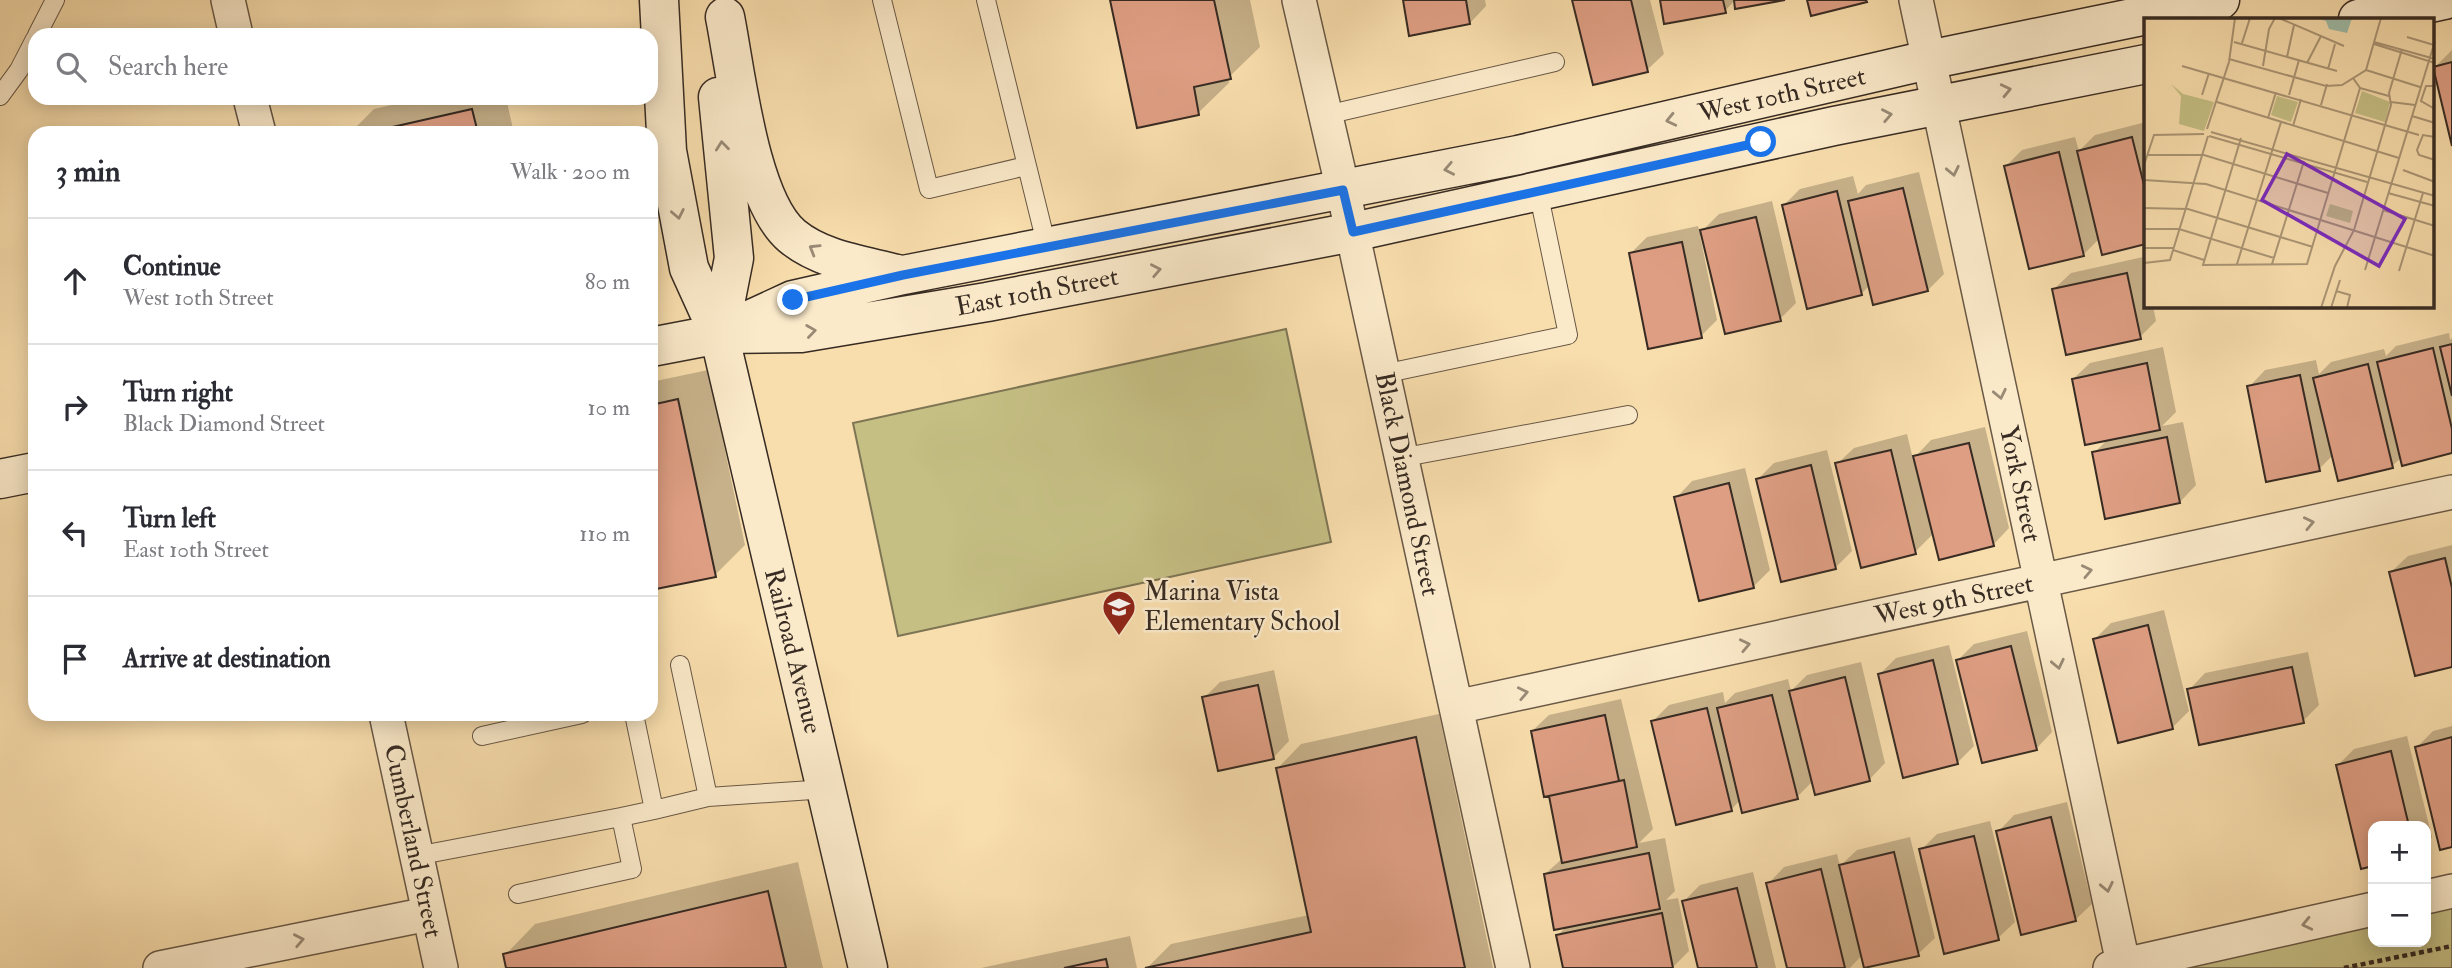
<!DOCTYPE html>
<meta charset="utf-8">
<style>
body{margin:0;font-family:"IM FELL Double Pica",serif;background:#f2f2f3;color:#2b2b33}
.controls{position:absolute;right:21px;bottom:21px;display:grid;overflow:hidden;border-radius:14px;box-shadow:0 4px 18px #0003}
.controls button{width:63px;height:63px;display:grid;place-items:center;padding:0;border:0;border-bottom:2px solid #e1e1e2;background:#fff;color:#2b2b33;font:35px sans-serif}
.stop{position:absolute;width:21px;height:21px;margin:-16px;border:5px solid #1a73e8;border-radius:50%;background:#fff}
.stop.end{background:#1a73e8;border-color:#fff;box-shadow:0 2px 7px #0008}
.list{margin:0;padding:0;list-style:none}
h2{display:flex;justify-content:space-between;align-items:center;height:91px;margin:0;padding:0 28px;font-size:30px}
h2 small{font-size:23px;font-weight:400;color:#7c7c81}
.list li{display:grid;grid-template-columns:46px 1fr auto;gap:21px;align-items:center;box-sizing:border-box;height:126px;padding:0 28px;border-top:2px solid #e1e1e2}
.list b{display:block;font-size:26px;white-space:nowrap}
.list p{margin:0;font-size:23px;white-space:nowrap;color:#7c7c81}
.list em{font-size:23px;font-style:normal;color:#7c7c81}
.icon{flex:none;width:38px;height:38px;fill:none;stroke:currentColor;stroke-width:2;stroke-linecap:round;stroke-linejoin:round}
.map{position:relative;flex:none;width:2452px;height:968px;overflow:hidden}
.search{position:absolute;background:#fff;box-shadow:0 4px 18px #0003;left:28px;top:28px;width:630px;height:77px;display:flex;align-items:center;gap:18px;box-sizing:border-box;padding:0 24px;border-radius:21px;color:#7c7c81;font-size:26px}
.panel{position:absolute;background:#fff;box-shadow:0 4px 18px #0003;left:28px;top:126px;width:630px;height:595px;border-radius:21px}
.map>svg:first-child{display:block}
.green{fill:#c5bf84;stroke:#7e7554;stroke-width:2}
.shadow{fill:#0003}
.building{fill:#de9e83;stroke:#372b23;stroke-width:2}
.lines{fill:none;stroke-linecap:round;stroke-linejoin:round}
.lane-casing{stroke:#685846;stroke-width:20}
.street-casing{stroke:#685846;stroke-width:36}
.secondary-casing{stroke:#372b23;stroke-width:41}
.path{stroke:#372b23;stroke-width:4.5;stroke-dasharray:5 3.5;stroke-linecap:butt}
.lane{stroke:#fbeaca;stroke-width:18}
.street{stroke:#fbeaca;stroke-width:33}
.secondary{stroke:#fbeaca;stroke-width:38}
.oneway{stroke:#998a76}
.route{stroke:#1a73e8;stroke-width:9}
.labels{text-anchor:middle;dominant-baseline:central;stroke-width:5;stroke-linejoin:round;paint-order:stroke}
.street-label{font-size:26px;fill:#372b23;stroke:#fbeaca}
.poi-label{font-size:26px;fill:#372b23;stroke:#fbeaca;text-anchor:start}
.inset-road{fill:none;stroke:#ab9676;stroke-width:2}
.view{fill:#7b2cbf;fill-opacity:0.15;stroke:#7b2cbf;stroke-width:3.5}
.inset-edge{fill:none;stroke:#372b23;stroke-width:3.5}
</style>
<div class="map">
<svg width="2452" height="968" viewBox="0 0 2452 968">
<rect width="100%" height="100%" fill="#f9dead"/>
<filter id="stains"><feTurbulence type="fractalNoise" baseFrequency=".00286" numOctaves="4"/><feColorMatrix values="0 0 0 0 .2 0 0 0 0 .09 0 0 0 0 .02 0 0 0 .5 -.17"/></filter>
<radialGradient id="worn" r=".72"><stop offset=".6" stop-color="#630" stop-opacity="0"/><stop offset="1" stop-color="#630" stop-opacity=".3"/></radialGradient>
<path class="green" d="M 1286,329 L 1331,542 L 898,636 L 853,423 Z
M 2452,895 L 2452,968 L 2134,968 L 2373,913 L 2373,942 L 2426,942 L 2426,901 Z"/>
<path class="shadow" d="M 1112,0 L 1250,0 L 1260,47 L 1228,78 L 1229,83 L 1198,113 Z
M 1404,0 L 1485,0 L 1486,6 L 1470,23 Z
M 1574,0 L 1650,0 L 1664,54 L 1647,70 Z
M 1662,0 L 1775,0 L 1735,0 L 1725,11 Z
M 2452,50 L 2452,138 L 2435,67 Z
M 422,98 L 506,98 L 514,133 L 350,133 L 374,109 Z
M 2146,122 L 2146,242 L 2100,238 L 2083,255 L 2006,166 L 2022,150 L 2075,137 L 2079,151 L 2095,135 Z
M 1919,172 L 1944,274 L 1928,290 L 1870,285 L 1861,294 L 1784,205 L 1800,189 L 1853,176 L 1858,194 L 1866,185 Z
M 1772,201 L 1796,303 L 1780,319 L 1703,234 L 1700,235 L 1717,320 L 1701,336 L 1631,253 L 1647,237 L 1698,226 L 1700,233 L 1719,214 Z
M 2143,257 L 2146,306 L 2153,306 L 2156,321 L 2140,337 L 2054,289 L 2071,273 Z
M 2449,333 L 2450,340 L 2452,338 L 2452,451 L 2402,457 L 2392,466 L 2333,455 L 2319,469 L 2249,387 L 2265,370 L 2316,360 L 2319,374 L 2331,362 L 2384,349 L 2386,356 L 2396,346 Z
M 2163,347 L 2176,412 L 2162,426 L 2183,422 L 2196,485 L 2180,502 L 2094,453 L 2108,439 L 2073,379 L 2090,363 Z
M 708,370 L 745,545 L 715,575 L 651,589 L 651,382 Z
M 1985,427 L 2009,528 L 1993,545 L 1934,533 L 1915,552 L 1837,464 L 1854,448 L 1907,434 L 1913,459 L 1931,440 Z
M 1827,450 L 1852,551 L 1835,568 L 1758,479 L 1774,463 Z
M 1745,468 L 1770,570 L 1754,586 L 1676,498 L 1692,481 Z
M 2452,545 L 2452,665 L 2391,572 L 2408,556 Z
M 2164,610 L 2189,711 L 2172,728 L 2095,639 L 2111,623 Z
M 2027,631 L 2052,732 L 2036,749 L 1958,660 L 1974,644 Z
M 1949,645 L 1974,746 L 1957,763 L 1880,674 L 1896,658 Z
M 2308,652 L 2319,705 L 2303,721 L 2189,690 L 2205,673 Z
M 1861,662 L 1885,763 L 1869,780 L 1813,781 L 1797,797 L 1741,799 L 1731,810 L 1653,721 L 1669,705 L 1723,692 L 1725,703 L 1735,693 L 1788,679 L 1791,691 L 1807,675 Z
M 1274,670 L 1289,741 L 1273,758 L 1204,698 L 1220,682 Z
M 1621,699 L 1653,829 L 1639,843 L 1665,838 L 1675,891 L 1666,900 L 1678,898 L 1689,951 L 1673,967 L 1667,968 L 1565,968 L 1558,935 L 1568,925 L 1545,874 L 1563,858 L 1550,794 L 1532,731 L 1549,715 Z
M 1439,714 L 1493,968 L 1147,968 L 1171,944 L 1309,915 L 1278,768 L 1301,744 Z
M 2452,726 L 2452,846 L 2417,747 L 2433,731 Z
M 2407,736 L 2432,837 L 2426,843 L 2426,826 L 2373,826 L 2373,864 L 2363,867 L 2338,765 L 2354,749 Z
M 2067,802 L 2092,904 L 2075,920 L 1998,832 L 2014,815 Z
M 1990,821 L 2015,922 L 1998,938 L 1921,850 L 1937,834 Z
M 1910,837 L 1935,938 L 1918,954 L 1862,955 L 1850,968 L 1789,968 L 1768,884 L 1784,867 L 1837,854 L 1840,866 L 1857,850 Z
M 798,862 L 823,968 L 508,968 L 505,955 L 535,924 Z
M 1753,872 L 1776,968 L 1700,968 L 1684,901 L 1700,885 Z
M 1130,936 L 1137,968 L 981,968 Z"/>
<path class="building" d="M 1110,0 L 1214,0 L 1231,79 L 1194,87 L 1199,115 L 1137,128 Z
M 1403,0 L 1466,0 L 1470,24 L 1409,36 Z
M 1572,0 L 1631,0 L 1648,72 L 1593,85 Z
M 1660,0 L 1723,0 L 1726,13 L 1664,24 Z
M 1734,0 L 1785,0 L 1735,9 Z
M 1807,0 L 1866,0 L 1867,2 L 1811,16 Z
M 2452,62 L 2452,146 L 2433,67 Z
M 472,109 L 478,133 L 366,133 Z
M 2132,137 L 2146,193 L 2146,244 L 2102,255 L 2077,151 Z
M 2059,152 L 2084,256 L 2029,269 L 2004,166 Z
M 1903,188 L 1928,291 L 1873,305 L 1848,201 Z
M 1837,191 L 1862,295 L 1807,309 L 1782,205 Z
M 1756,217 L 1781,321 L 1725,334 L 1700,230 Z
M 1682,242 L 1702,338 L 1648,349 L 1629,253 Z
M 2127,273 L 2141,339 L 2066,355 L 2052,289 Z
M 2452,344 L 2452,396 L 2440,347 Z
M 2433,348 L 2452,429 L 2452,453 L 2402,466 L 2377,362 Z
M 2147,363 L 2160,430 L 2085,445 L 2072,379 Z
M 2368,364 L 2393,468 L 2338,481 L 2313,378 Z
M 2300,375 L 2320,471 L 2266,482 L 2247,386 Z
M 678,399 L 716,577 L 651,590 L 651,405 Z
M 2167,437 L 2180,503 L 2105,519 L 2092,452 Z
M 1969,443 L 1994,546 L 1939,560 L 1913,456 Z
M 1891,450 L 1916,554 L 1861,568 L 1835,463 Z
M 1811,465 L 1836,569 L 1781,582 L 1756,479 Z
M 1729,483 L 1754,588 L 1699,601 L 1674,497 Z
M 2445,558 L 2452,588 L 2452,667 L 2415,676 L 2389,572 Z
M 2148,625 L 2173,729 L 2118,743 L 2093,639 Z
M 2011,646 L 2037,750 L 1982,763 L 1956,660 Z
M 1933,660 L 1958,764 L 1903,778 L 1878,674 Z
M 2292,667 L 2304,723 L 2199,745 L 2187,689 Z
M 1845,677 L 1870,781 L 1815,795 L 1789,691 Z
M 1258,685 L 1274,759 L 1218,771 L 1202,697 Z
M 1772,695 L 1798,799 L 1742,813 L 1717,708 Z
M 1707,708 L 1732,811 L 1676,825 L 1651,721 Z
M 1605,715 L 1619,781 L 1544,797 L 1531,731 Z
M 1416,737 L 1465,968 L 1145,968 L 1311,932 L 1276,768 Z
M 2452,737 L 2452,847 L 2440,850 L 2415,747 Z
M 2391,751 L 2409,826 L 2373,826 L 2373,866 L 2361,869 L 2336,765 Z
M 1624,780 L 1637,847 L 1562,863 L 1549,796 Z
M 2051,817 L 2076,921 L 2021,935 L 1996,831 Z
M 1974,836 L 1999,940 L 1944,954 L 1919,849 Z
M 1894,852 L 1919,956 L 1864,968 L 1839,865 Z
M 1649,853 L 1660,909 L 1554,930 L 1544,874 Z
M 1821,869 L 1845,968 L 1787,968 L 1766,883 Z
M 1737,888 L 1757,968 L 1698,968 L 1682,901 Z
M 768,891 L 786,968 L 506,968 L 503,954 Z
M 1662,913 L 1673,968 L 1563,968 L 1556,935 Z
M 1106,959 L 1108,968 L 1064,968 Z"/>
<g class="lines">
<defs>
<path id="lane" d="M 882,0 L 929,189 L 1026,166
M 986,0 L 1047,247
M 37,35 L 55,0
M 0,96 L 19,70 L 35,39
M 1326,115 L 1555,62
M 1383,374 L 1568,335 L 1538,191
M 1400,458 L 1628,415
M 482,736 L 582,714
M 708,797 L 827,789
M 654,810 L 708,797 L 680,665
M 416,856 L 621,817
M 518,894 L 632,869 L 621,817 L 654,810 L 634,714"/>
<path id="street" d="M 228,0 L 236,35
M 1299,0 L 1343,190 L 1513,968
M 1916,0 L 2124,968
M 250,98 L 259,133
M 1456,707 L 2452,492
M 386,714 L 441,968
M 2426,897 L 2452,891
M 160,968 L 428,914
M 2110,968 L 2373,909"/>
<path id="secondary" d="M 659,0 L 667,151 L 689,268 L 719,334 L 868,968
M 725,17 C 736,72 749,200 792,236 C 821,260 862,265 897,274
M 2358,19 L 2444,0
M 718,97 L 734,258 L 719,334
M 719,334 L 793,300 L 903,275 L 1518,155 L 1928,60 L 2220,0
M 651,347 L 719,334 L 801,333 L 987,302 L 1353,232 L 1834,126 L 2146,64
M 0,479 L 35,472"/>
</defs>
<use href="#lane" class="lane-casing"/>
<use href="#street" class="street-casing"/>
<use href="#secondary" class="secondary-casing"/>
<path class="path" d="M 2344,968 L 2452,946"/>
<use href="#lane" class="lane"/>
<use href="#street" class="street"/>
<use href="#secondary" class="secondary"/>
</g>
<defs><path id="oneway-chevron" d="M-2-3.5L2.5 0L-2 3.5" fill="none" stroke-width="1.6" stroke-linecap="round" stroke-linejoin="round" transform="scale(1.75)"/></defs>
<g class="oneway">
<use href="#oneway-chevron" transform="translate(2006 90) rotate(-13)"/>
<use href="#oneway-chevron" transform="translate(1887 115) rotate(-11)"/>
<use href="#oneway-chevron" transform="translate(1671 120) rotate(167)"/>
<use href="#oneway-chevron" transform="translate(722 146) rotate(-96)"/>
<use href="#oneway-chevron" transform="translate(1449 169) rotate(169)"/>
<use href="#oneway-chevron" transform="translate(1953 171) rotate(78)"/>
<use href="#oneway-chevron" transform="translate(678 214) rotate(79)"/>
<use href="#oneway-chevron" transform="translate(814 249) rotate(-149)"/>
<use href="#oneway-chevron" transform="translate(1156 270) rotate(-11)"/>
<use href="#oneway-chevron" transform="translate(811 331) rotate(-8)"/>
<use href="#oneway-chevron" transform="translate(2000 394) rotate(78)"/>
<use href="#oneway-chevron" transform="translate(2309 523) rotate(-12)"/>
<use href="#oneway-chevron" transform="translate(2087 571) rotate(-12)"/>
<use href="#oneway-chevron" transform="translate(1745 645) rotate(-12)"/>
<use href="#oneway-chevron" transform="translate(2058 664) rotate(78)"/>
<use href="#oneway-chevron" transform="translate(1523 693) rotate(-12)"/>
<use href="#oneway-chevron" transform="translate(2107 887) rotate(78)"/>
<use href="#oneway-chevron" transform="translate(2307 924) rotate(167)"/>
<use href="#oneway-chevron" transform="translate(299 940) rotate(-11)"/>
</g>
<g class="lines">
<path class="route" d="M 793,300 L 903,275 L 1343,190 L 1353,232 L 1761,142"/>
</g>
<defs>
<symbol id="school-pin" viewBox="-11 -11 22 30"><path d="M0 17L-7.5 6A9.5 9.5 0 1 1 7.5 6Z" fill="#8f2418" stroke="#fbeaca"/><path d="M0-5L7-2L0 1L-7-2ZM-4 1L0 2.5L4 1V4Q0 6-4 4Z" fill="#fff"/></symbol>
</defs>
<g fill-rule="evenodd">
<use href="#school-pin" x="1100" y="588" width="38" height="52"/>
</g>
<g class="labels">
<g class="street-label">
<text transform="translate(1782 95) rotate(-13)">West 10th Street</text>
<text transform="translate(1037 292) rotate(-11)">East 10th Street</text>
<text transform="translate(1407 484) rotate(78)">Black Diamond Street</text>
<text transform="translate(2020 484) rotate(78)">York Street</text>
<text transform="translate(1954 600) rotate(-12)">West 9th Street</text>
<text transform="translate(793 651) rotate(76)">Railroad Avenue</text>
<text transform="translate(413 841) rotate(78)">Cumberland Street</text>
</g>
<g class="poi-label">
<text x="1144" y="592">Marina Vista<tspan x="1144" dy="30">Elementary School</tspan></text>
</g>
</g>
<g transform="translate(2144 18)">
<rect width="290" height="290" fill="#f9dead"/>
<path d="M 27,66 L 39,76 L 70,84 L 60,113 L 35,106 L 37,78 ZM 218,73 L 246,84 L 241,104 L 211,95 ZM 133,78 L 154,84 L 147,104 L 127,97 ZM 186,186 L 209,193 L 206,205 L 182,198 Z" fill="#c5bf84"/>
<path d="M 173,0 L 208,0 L 203,15 L 185,11 L 182,3 Z" fill="#9ebca8"/>
<path class="inset-road" d="M 135,0 L 200,28M 263,19 L 290,27M 90,24 L 193,53M 230,24 L 291,41M 98,25 L 106,0M 230,26 L 291,45M 143,39 L 150,7M 85,41 L 182,68 L 198,67 L 222,52 L 237,0M 163,45 L 177,18M 38,48 L 275,117M 119,48 L 125,11 L 131,0M 184,51 L 191,26M 222,52 L 276,69M 291,68 L 282,68 L 277,83 L 291,91M 216,70 L 245,78M 58,77 L 65,55M 145,77 L 155,42M 73,84 L 255,140M 247,84 L 271,87M 177,87 L 183,66M 268,98 L 291,105M 124,100 L 132,74M 149,108 L 157,81M 63,111 L 85,44 L 91,0M 67,114 L 291,178M 65,118 L 223,164M 291,119 L 279,117 L 273,132 L 275,137 L 291,142M 97,120 L 59,247 L 163,246 L 216,70 L 209,60M 3,137 L 60,137 L 184,175M 0,147 L 10,117 L 60,116M 259,152 L 291,164M 0,162 L 62,166 L 291,238M 244,175 L 291,188M 0,190 L 44,191 L 169,229M 239,192 L 291,208M 0,211 L 35,211 L 130,240M 210,212 L 247,87 L 245,75 L 258,31M 0,230 L 29,230M 29,232 L 60,242M 0,245 L 26,242 L 64,118M 93,246 L 137,104M 128,246 L 160,143M 221,252 L 291,23M 255,253 L 279,175M 192,273 L 206,277 L 203,290M 177,290 L 191,248 L 210,212M 187,290 L 196,262"/>
<path class="view" d="M 143,136 L 261,201 L 235,248 L 118,182 Z"/>
<rect width="290" height="290" class="inset-edge"/>
</g>
<rect width="100%" height="100%" filter="url(#stains)"/>
<rect width="100%" height="100%" fill="url(#worn)"/>
</svg>
<div class="controls">
<button>+</button>
<button>−</button>
</div>
<div class="stop" style="left:1761px;top:142px"></div>
<div class="stop end" style="left:793px;top:300px"></div>
<div class="search"><svg class="icon" aria-label="search" viewBox="0 0 24 24"><circle cx="10" cy="10" r="6"/><path d="M15 15l6 6"/></svg>Search here</div>
<section class="panel">
<h2>3 min<small>Walk · 200 m</small></h2>
<ul class="list">
<li><svg class="icon" aria-label="ahead" viewBox="0 0 24 24"><path d="M12 20V5M6 11l6-6 6 6"/></svg><div><b>Continue</b><p>West 10th Street</p></div><em>80 m</em></li>
<li><svg class="icon" aria-label="right" viewBox="0 0 24 24"><path d="M7 20v-9h11M14 6l5 5-5 5"/></svg><div><b>Turn right</b><p>Black Diamond Street</p></div><em>10 m</em></li>
<li><svg class="icon" aria-label="left" viewBox="0 0 24 24"><path d="M17 20v-9H6M10 6l-5 5 5 5"/></svg><div><b>Turn left</b><p>East 10th Street</p></div><em>110 m</em></li>
<li><svg class="icon" aria-label="arrive" viewBox="0 0 24 24"><path d="M6 21V4h12l-3 4 3 4H6"/></svg><div><b>Arrive at destination</b></div></li>
</ul>
</section>
</div>
